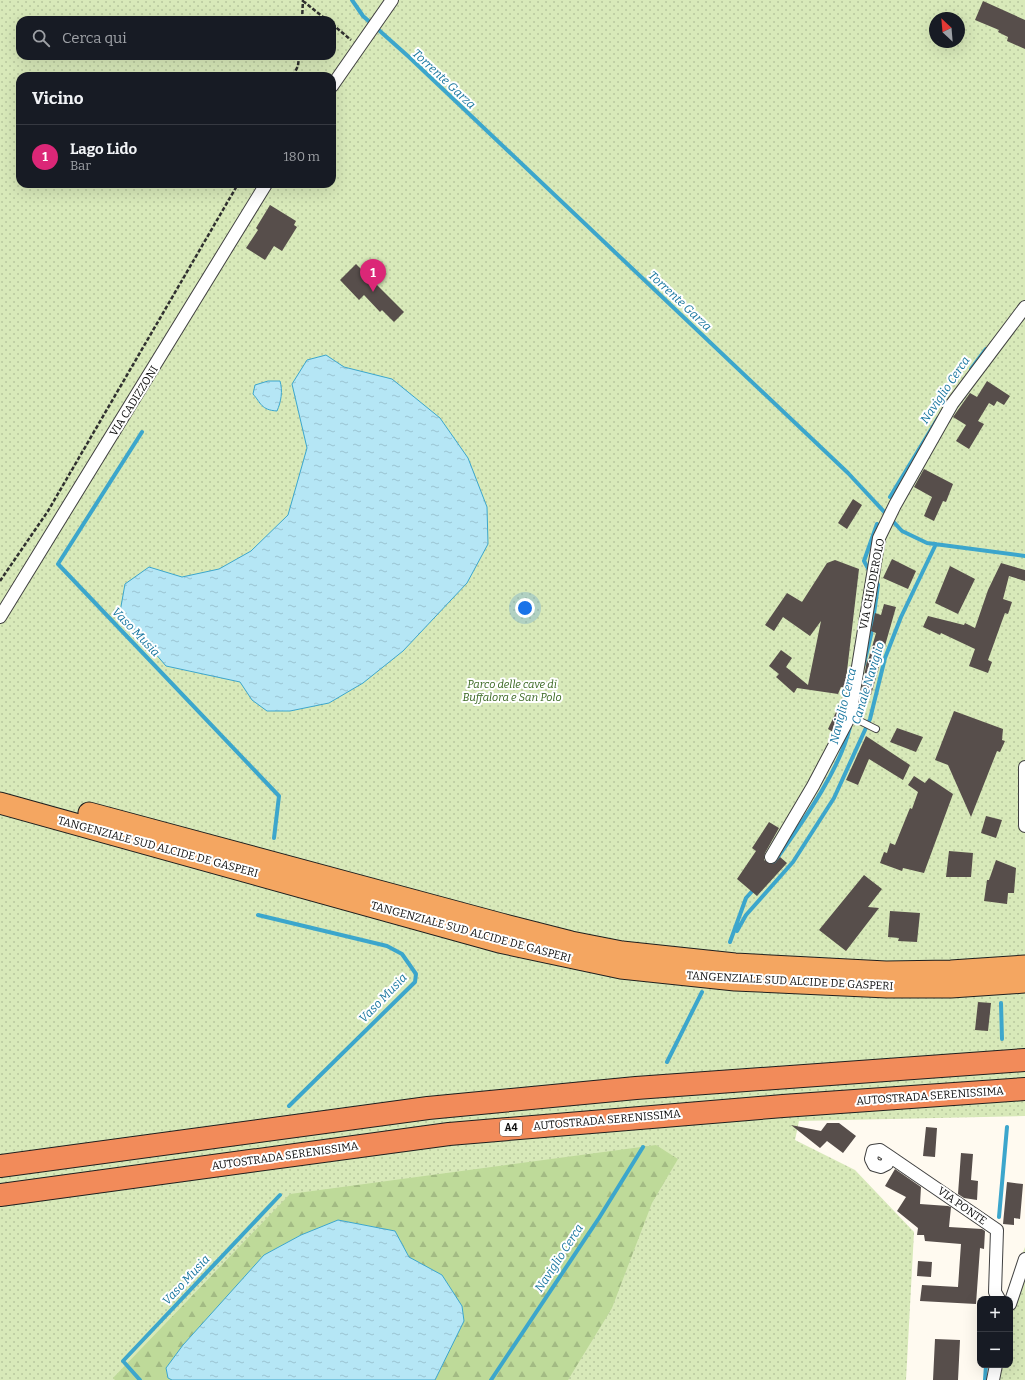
<!DOCTYPE html>
<html lang="it">
<meta charset="utf-8">
<style>
body{margin:0;font-family:Bitter,serif;background:#242831;color:#f1f3f6}
.controls{position:absolute;right:12px;bottom:12px;display:grid;overflow:hidden;border-radius:8px;box-shadow:0 4px 16px #0002}
.controls button{width:36px;height:36px;display:grid;place-items:center;padding:0;border:0;border-bottom:1px solid #363941;background:#171b24;color:#f1f3f6;font:20px sans-serif}
.compass{position:absolute;left:929px;top:12px;width:36px;height:36px;border-radius:50%;background:#171b24;box-shadow:0 4px 16px #0002;rotate:334deg}
.you{position:absolute;left:525px;top:608px;width:14px;height:14px;margin:-10px;border:3px solid #fff;border-radius:50%;background:#1a73e8;box-shadow:0 0 0 6px #1a73e833}
.badge{display:grid;place-items:center;width:26px;height:26px;border-radius:50%;background:#db2777;color:#fff;font-size:13px;font-weight:700}
.pin{position:absolute;translate:-50% -33px;filter:drop-shadow(0 1px 2px #0008)}
.pin::after{content:'';position:absolute;top:21px;width:14px;height:12px;background:inherit;clip-path:polygon(0 0,100% 0,50% 100%)}
.list{margin:0;padding:0;list-style:none}
h2{display:flex;justify-content:space-between;align-items:center;height:52px;margin:0;padding:0 16px;font-size:17px}
h2 small{font-size:13px;font-weight:400;color:#9ea1a6}
.list li{display:grid;grid-template-columns:26px 1fr auto;gap:12px;align-items:center;box-sizing:border-box;height:64px;padding:0 16px;border-top:1px solid #363941}
.list b{display:block;font-size:15px;white-space:nowrap}
.list p{margin:0;font-size:13px;white-space:nowrap;color:#9ea1a6}
.list em{font-size:13px;font-style:normal;color:#9ea1a6}
.icon{flex:none;width:22px;height:22px;fill:none;stroke:currentColor;stroke-width:2;stroke-linecap:round;stroke-linejoin:round}
.map{position:relative;flex:none;width:1025px;height:1380px;overflow:hidden}
.search{position:absolute;background:#171b24;box-shadow:0 4px 16px #0002;left:16px;top:16px;width:320px;height:44px;display:flex;align-items:center;gap:10px;box-sizing:border-box;padding:0 14px;border-radius:12px;color:#9ea1a6;font-size:15px}
.panel{position:absolute;background:#171b24;box-shadow:0 4px 16px #0002;left:16px;top:72px;width:320px;height:116px;border-radius:12px}
.map>svg:first-child{display:block}
.grass{fill:url(#grass-dots);fill-rule:evenodd}
.forest{fill:url(#forest-firs)}
.water{fill:url(#water-ripples);stroke:#3ca6cc}
.lines{fill:none;stroke-linecap:round;stroke-linejoin:round}
.stream{stroke:#3ca6cc;stroke-width:4}
.building{fill:#574e4b}
.service-casing{stroke:#414141;stroke-width:8}
.minor-casing{stroke:#414141;stroke-width:14}
.trunk-casing{stroke:#1f1f1f;stroke-width:23}
.motorway-casing{stroke:#1f1f1f;stroke-width:24}
.path{stroke:#303030;stroke-width:2.5;stroke-dasharray:4 2;stroke-linecap:butt}
.service{stroke:#fff;stroke-width:6}
.minor{stroke:#fff;stroke-width:12}
.trunk{stroke:#f4a661;stroke-width:21}
.motorway{stroke:#f28b5a;stroke-width:22}
.labels{text-anchor:middle;dominant-baseline:central;stroke-width:4;stroke-linejoin:round;paint-order:stroke}
.shield{fill:#fff;stroke:#565656;stroke-width:1}
.shield-label{font-size:10px;font-weight:bold;fill:#0e0e0e}
.street-label{font-size:11px;fill:#0e0e0e;stroke:#fff}
.park-label{font-size:11px;font-style:italic;fill:#37661f;stroke:#fff}
.water-label{font-size:12px;font-style:italic;fill:#18769f;stroke:#fff}
</style>
<div class="map">
<svg width="1025" height="1380" viewBox="0 0 1025 1380">
<defs>
<pattern id="grass-dots" width="8" height="8" patternUnits="userSpaceOnUse"><rect width="8" height="8" fill="#d8e9b9"/><path d="M2 2h.1M6 6h.1" fill="none" stroke="#b8c79e" stroke-width="1.8" stroke-linecap="round"/></pattern>
<pattern id="forest-firs" width="22" height="20" patternUnits="userSpaceOnUse"><rect width="22" height="20" fill="#beda99"/><path d="M5 1l3.5 6h-7zM16 11l3.5 6h-7z" fill="#a2ba83"/></pattern>
<pattern id="water-ripples" width="26" height="14" patternUnits="userSpaceOnUse"><rect width="26" height="14" fill="#b5e6f5"/><path d="M2 4q2-2 4 0t4 0M15 11q2-2 4 0t4 0" fill="none" stroke="#9ac4d1"/></pattern>
</defs>
<rect width="100%" height="100%" fill="#fffaf0"/>
<path class="grass" d="M 0,0 L 1025,0 L 1025,1116 L 799,1121 L 795,1140 L 855,1170 L 914,1232 L 906,1380 L 0,1380 ZM 935,18 L 959,18 L 959,42 L 935,42 ZM 20,20 L 332,20 L 332,56 L 20,56 ZM 20,76 L 332,76 L 332,184 L 20,184 Z
M 1025,1247 L 1025,1380 L 989,1380 L 992,1365 L 1010,1365 L 1010,1299 L 1007,1293 Z"/>
<path class="forest" d="M 656,1145 L 678,1159 L 652,1203 L 612,1308 L 568,1380 L 435,1380 L 464,1321 L 462,1306 L 442,1275 L 409,1257 L 395,1231 L 338,1220 L 301,1235 L 264,1255 L 183,1345 L 166,1368 L 168,1378 L 172,1380 L 115,1380 L 113,1378 L 290,1194 Z"/>
<path class="water" d="M 326,355 L 344,367 L 392,379 L 440,418 L 468,458 L 487,507 L 488,544 L 467,583 L 403,651 L 363,683 L 329,703 L 290,711 L 267,711 L 252,700 L 240,682 L 166,666 L 120,612 L 125,584 L 149,567 L 182,577 L 219,569 L 251,551 L 288,515 L 307,448 L 292,384 L 307,360 Z
M 268,381 L 280,381 C 283,391 281,402 277,411 C 261,410 261,403 253,394 L 255,385 Z
M 338,1220 L 395,1231 L 409,1257 L 442,1275 L 462,1306 L 464,1321 L 435,1380 L 172,1380 L 168,1378 L 166,1368 L 183,1345 L 264,1255 L 301,1235 Z"/>
<g class="lines">
<path class="stream" d="M 352,0 L 363,16 L 409,57 L 848,473 L 902,531 L 927,543 L 1025,556
M 971,369 L 986,349
M 142,432 L 58,564 L 279,796 L 274,838
M 890,497 L 938,418
M 870,572 L 864,561 L 877,524
M 864,664 L 871,635 L 878,585 L 876,581
M 771,867 C 798,828 839,773 850,727
M 258,915 L 387,946 L 402,954 L 416,974 L 415,982 L 289,1106
M 737,931 L 746,915 L 793,862 L 834,798 L 870,719 L 885,658 L 901,617 L 936,544
M 730,942 L 746,898 L 755,888
M 1001,1003 L 1002,1039
M 667,1062 L 702,992
M 999,1217 L 1007,1127
M 140,1380 L 123,1361 L 280,1195
M 491,1380 L 599,1218 L 643,1147
M 985,1380 L 986,1365"/>
</g>
<path class="building" d="M 983,1 L 1025,20 L 1025,49 L 1007,41 L 1008,37 L 998,32 L 999,30 L 975,20 Z
M 270,205 L 296,221 L 294,225 L 297,227 L 282,251 L 274,246 L 265,260 L 246,248 L 258,230 L 256,228 Z
M 356,264 L 404,312 L 394,322 L 382,310 L 380,312 L 364,295 L 359,300 L 340,280 Z
M 987,381 L 1010,396 L 1004,405 L 997,401 L 994,406 L 989,403 L 978,421 L 984,424 L 969,449 L 956,441 L 966,425 L 953,417 L 970,393 L 977,397 Z
M 924,469 L 953,484 L 946,502 L 943,501 L 934,521 L 924,516 L 932,497 L 914,487 Z
M 853,499 L 862,505 L 847,529 L 838,523 Z
M 892,559 L 916,571 L 908,589 L 883,578 Z
M 835,560 L 859,569 L 845,688 L 841,687 L 838,694 L 797,688 L 794,693 L 776,677 L 779,674 L 769,666 L 781,650 L 792,658 L 786,667 L 808,685 L 821,621 L 810,636 L 783,617 L 774,631 L 765,625 L 787,593 L 802,602 L 827,563 Z
M 1001,563 L 1025,570 L 1025,581 L 1009,576 L 1003,599 L 1012,602 L 1008,614 L 1005,613 L 1002,621 L 988,660 L 992,662 L 988,673 L 969,666 L 975,649 L 941,633 L 940,635 L 923,627 L 928,616 L 964,625 L 965,623 L 975,628 L 988,590 Z
M 950,566 L 975,579 L 958,614 L 935,603 Z
M 884,604 L 896,607 L 871,695 L 861,693 L 867,660 L 868,661 L 876,633 L 871,631 L 873,623 L 875,613 L 881,615 Z
M 837,710 L 843,714 L 833,732 L 828,729 Z
M 954,711 L 1003,729 L 1002,740 L 1005,741 L 1000,752 L 997,751 L 971,817 L 948,765 L 935,760 Z
M 897,728 L 923,737 L 916,752 L 890,742 Z
M 866,736 L 910,765 L 903,780 L 869,759 L 858,785 L 846,780 Z
M 914,776 L 925,783 L 929,778 L 953,794 L 924,873 L 903,868 L 902,871 L 880,863 L 884,852 L 887,853 L 890,843 L 895,845 L 910,808 L 912,809 L 918,792 L 908,785 Z
M 986,816 L 1002,820 L 996,838 L 981,833 Z
M 769,822 L 779,828 L 765,853 L 764,860 L 771,864 L 775,863 L 780,857 L 787,863 L 757,896 L 737,879 L 756,851 L 752,848 Z
M 949,851 L 973,853 L 971,877 L 946,877 Z
M 996,860 L 1016,868 L 1014,893 L 1008,893 L 1007,904 L 984,901 L 987,880 L 989,880 Z
M 864,875 L 882,889 L 868,907 L 879,908 L 846,951 L 819,930 Z
M 890,911 L 920,913 L 917,942 L 898,941 L 899,938 L 888,937 Z
M 978,1002 L 991,1003 L 988,1031 L 975,1030 Z
M 827,1123 L 839,1123 L 856,1136 L 843,1153 L 827,1141 L 820,1148 L 791,1125 L 821,1131 Z
M 926,1127 L 937,1128 L 935,1157 L 923,1156 Z
M 961,1153 L 973,1154 L 971,1180 L 978,1181 L 977,1200 L 964,1198 L 958,1194 Z
M 895,1169 L 921,1187 L 920,1204 L 948,1206 L 951,1207 L 949,1227 L 982,1229 L 985,1231 L 984,1249 L 980,1248 L 976,1304 L 920,1301 L 922,1285 L 958,1287 L 961,1244 L 925,1241 L 924,1235 L 917,1235 L 918,1228 L 897,1211 L 906,1197 L 885,1186 Z
M 1007,1182 L 1023,1184 L 1020,1219 L 1014,1218 L 1014,1225 L 1003,1224 Z
M 918,1261 L 932,1262 L 931,1277 L 917,1276 Z
M 935,1339 L 960,1340 L 958,1380 L 933,1380 Z"/>
<g class="lines">
<defs>
<path id="service" d="M 850,716 L 876,729"/>
<path id="minor" d="M 332,86 L 392,0
M 0,617 L 266,184
M 1025,767 L 1025,826
M 771,857 L 813,786 L 850,716 L 879,538 L 895,505 L 952,404 L 1025,307
M 889,1156 L 887,1164 L 881,1167 L 874,1165 L 871,1159 L 873,1151 L 880,1150 L 889,1156 L 997,1230 L 995,1292 L 999,1299
M 1010,1304 L 1025,1259
M 993,1380 L 996,1365"/>
<path id="trunk" d="M 0,803 L 499,942 L 621,968 L 735,980 L 887,987 L 951,987 L 1025,982
M 89,813 L 501,924 L 571,942 L 622,952 L 735,964 L 886,972 L 951,971 L 1025,966"/>
<path id="motorway" d="M 0,1166 L 428,1108 L 636,1088 L 1025,1060
M 0,1195 L 449,1134 L 783,1106 L 1025,1089"/>
</defs>
<use href="#service" class="service-casing"/>
<use href="#minor" class="minor-casing"/>
<use href="#trunk" class="trunk-casing"/>
<use href="#motorway" class="motorway-casing"/>
<path class="path" d="M 303,1 L 327,20
M 302,20 L 303,0
M 332,24 L 351,40
M 293,76 L 298,66 L 299,56
M 0,581 L 48,511 L 238,184"/>
<use href="#service" class="service"/>
<use href="#minor" class="minor"/>
<use href="#trunk" class="trunk"/>
<use href="#motorway" class="motorway"/>
</g>
<g class="labels">
<rect class="shield" x="500" y="1120" width="22" height="16" rx="3"/>
<g class="shield-label">
<text x="511" y="1128">A4</text>
</g>
<g class="street-label">
<text transform="translate(134 401) rotate(-58)">VIA CADIZZONI</text>
<text transform="translate(872 584) rotate(-79)">VIA CHIODEROLO</text>
<text transform="translate(158 847) rotate(15)">TANGENZIALE SUD ALCIDE DE GASPERI</text>
<text transform="translate(471 932) rotate(15)">TANGENZIALE SUD ALCIDE DE GASPERI</text>
<text transform="translate(790 981) rotate(3)">TANGENZIALE SUD ALCIDE DE GASPERI</text>
<text transform="translate(930 1096) rotate(-4)">AUTOSTRADA SERENISSIMA</text>
<text transform="translate(607 1120) rotate(-5)">AUTOSTRADA SERENISSIMA</text>
<text transform="translate(285 1156) rotate(-8)">AUTOSTRADA SERENISSIMA</text>
<text transform="translate(962 1206) rotate(35)">VIA PONTE</text>
</g>
<g class="park-label">
<text x="512" y="684">Parco delle cave di<tspan x="512" dy="13">Buffalora e San Polo</tspan></text>
</g>
<g class="water-label">
<text transform="translate(444 79) rotate(43)">Torrente Garza</text>
<text transform="translate(680 301) rotate(43)">Torrente Garza</text>
<text transform="translate(945 390) rotate(-56)">Naviglio Cerca</text>
<text transform="translate(136 632) rotate(46)">Vaso Musia</text>
<text transform="translate(868 683) rotate(-73)">Canale Naviglio</text>
<text transform="translate(843 706) rotate(-76)">Naviglio Cerca</text>
<text transform="translate(383 998) rotate(-46)">Vaso Musia</text>
<text transform="translate(559 1258) rotate(-57)">Naviglio Cerca</text>
<text transform="translate(186 1280) rotate(-47)">Vaso Musia</text>
</g>
</g>
</svg>
<div class="controls">
<button>+</button>
<button>−</button>
</div>
<svg class="compass" viewBox="-18 -18 36 36"><path d="M0-13l5 13h-10z" fill="#e53935"/><path d="M0 13l5-13h-10z" fill="#9ea1a6"/></svg>
<div class="you"></div>
<div class="pin badge" style="left:373px;top:292px">1</div>
<div class="search"><svg class="icon" aria-label="search" viewBox="0 0 24 24"><circle cx="10" cy="10" r="6"/><path d="M15 15l6 6"/></svg>Cerca qui</div>
<section class="panel">
<h2>Vicino<small></small></h2>
<ul class="list">
<li><span class="badge">1</span><div><b>Lago Lido</b><p>Bar</p></div><em>180 m</em></li>
</ul>
</section>
</div>
